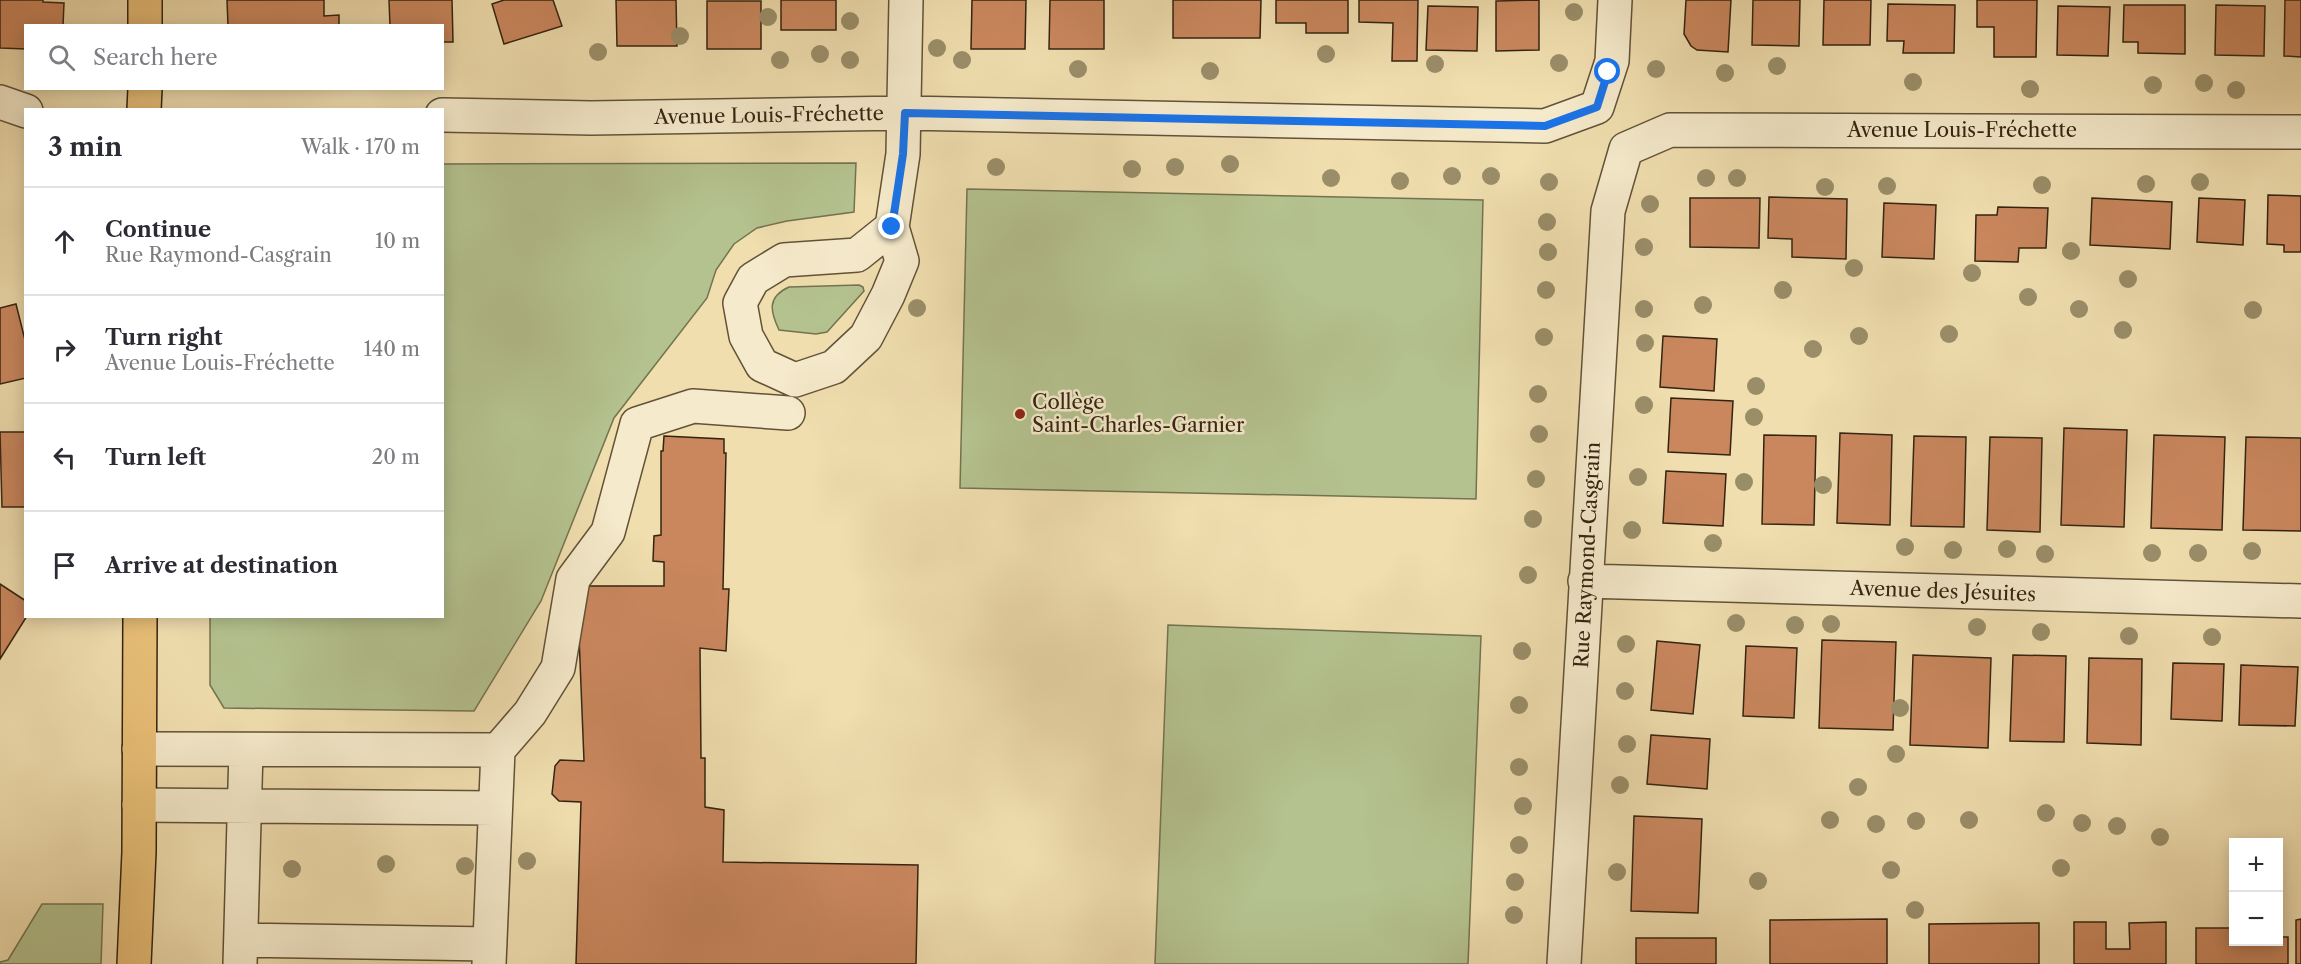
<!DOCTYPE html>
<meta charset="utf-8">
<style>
body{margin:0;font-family:"Libre Caslon Text",serif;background:#f2f2f3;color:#2b2b33}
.controls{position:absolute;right:18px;bottom:18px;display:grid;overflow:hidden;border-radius:0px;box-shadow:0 3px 15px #0003}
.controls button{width:54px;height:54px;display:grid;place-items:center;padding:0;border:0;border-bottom:2px solid #e1e1e2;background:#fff;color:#2b2b33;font:30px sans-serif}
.stop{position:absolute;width:18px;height:18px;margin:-14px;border:4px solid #1a73e8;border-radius:50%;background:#fff}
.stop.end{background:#1a73e8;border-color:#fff;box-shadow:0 2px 6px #0008}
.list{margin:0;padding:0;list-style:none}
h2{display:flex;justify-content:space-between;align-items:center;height:78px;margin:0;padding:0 24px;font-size:26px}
h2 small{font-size:20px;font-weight:400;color:#7c7c81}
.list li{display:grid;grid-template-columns:39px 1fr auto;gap:18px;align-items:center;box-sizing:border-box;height:108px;padding:0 24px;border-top:2px solid #e1e1e2}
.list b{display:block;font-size:22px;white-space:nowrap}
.list p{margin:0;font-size:20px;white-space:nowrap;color:#7c7c81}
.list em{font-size:20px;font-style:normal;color:#7c7c81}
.icon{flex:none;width:33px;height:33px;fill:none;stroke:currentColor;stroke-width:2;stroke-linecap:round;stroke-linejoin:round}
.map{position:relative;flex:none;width:2301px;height:964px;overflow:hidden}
.search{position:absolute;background:#fff;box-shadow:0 3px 15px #0003;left:24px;top:24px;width:420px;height:66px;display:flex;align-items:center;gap:15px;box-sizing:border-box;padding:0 21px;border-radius:0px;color:#7c7c81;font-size:22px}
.panel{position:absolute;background:#fff;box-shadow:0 3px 15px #0003;left:24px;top:108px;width:420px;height:510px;border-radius:0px}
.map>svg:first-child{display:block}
.green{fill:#b4c28f;stroke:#747350;stroke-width:1.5}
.building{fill:#ca875e;stroke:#332411;stroke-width:1.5}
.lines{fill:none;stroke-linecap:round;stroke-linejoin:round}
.minor-casing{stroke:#625238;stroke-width:36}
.major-casing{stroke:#332411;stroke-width:36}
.minor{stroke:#f5eacb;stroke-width:33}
.major{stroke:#e8bf78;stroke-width:33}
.tree{fill:#9a8e69}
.route{stroke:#1a73e8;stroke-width:8}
.poi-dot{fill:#8f2418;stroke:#f5eacb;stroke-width:2}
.labels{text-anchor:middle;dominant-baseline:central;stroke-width:5;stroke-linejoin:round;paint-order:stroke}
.street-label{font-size:20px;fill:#332411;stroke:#f5eacb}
.poi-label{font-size:20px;fill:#332411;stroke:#f5eacb;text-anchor:start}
</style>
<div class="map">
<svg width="2301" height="964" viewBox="0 0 2301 964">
<rect width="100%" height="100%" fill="#f0deaf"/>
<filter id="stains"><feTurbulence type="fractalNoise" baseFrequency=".00333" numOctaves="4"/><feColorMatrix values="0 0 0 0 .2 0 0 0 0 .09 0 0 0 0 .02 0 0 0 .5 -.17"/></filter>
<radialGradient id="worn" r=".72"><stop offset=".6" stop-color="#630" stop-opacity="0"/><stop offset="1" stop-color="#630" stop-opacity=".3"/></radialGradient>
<path class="green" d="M 856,163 L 854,212 L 787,221 L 757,228 L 734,244 L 716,270 L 707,298 L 614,418 L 541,601 L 474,711 L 224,708 L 210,685 L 210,617 L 442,616 L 443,164 Z
M 967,189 L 1483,200 L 1476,499 L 960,488 Z
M 859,285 L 863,287 L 864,291 L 827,332 L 816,334 L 779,330 C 770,311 767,297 789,287 Z
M 1168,625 L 1481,636 L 1468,964 L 1155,964 Z
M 42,904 L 103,904 L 101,964 L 0,964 L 0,962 L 8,960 Z"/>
<path class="building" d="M 0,0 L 43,0 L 43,2 L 64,3 L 63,26 L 26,26 L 26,49 L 0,48 Z
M 227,0 L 324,0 L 324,16 L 339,15 L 339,26 L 228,26 Z
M 389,0 L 452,0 L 453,42 L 442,42 L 442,26 L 390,26 Z
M 504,0 L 553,0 L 562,26 L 504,44 L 492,4 Z
M 616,0 L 676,0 L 677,46 L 617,46 Z
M 781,0 L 836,0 L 836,30 L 781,30 Z
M 972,0 L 1026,0 L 1025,49 L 971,49 Z
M 1050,0 L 1104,0 L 1104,49 L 1049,49 Z
M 1173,0 L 1261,0 L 1260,38 L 1173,38 Z
M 1276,0 L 1348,0 L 1348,33 L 1306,33 L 1306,23 L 1276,23 Z
M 1359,0 L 1418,0 L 1417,61 L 1392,61 L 1393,23 L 1359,22 Z
M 1539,0 L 1539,50 L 1496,51 L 1496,1 Z
M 1686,0 L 1731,0 L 1728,52 L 1697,50 L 1691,46 L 1684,34 Z
M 1753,0 L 1800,0 L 1799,46 L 1752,45 Z
M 1824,0 L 1871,0 L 1870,45 L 1823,45 Z
M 1977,0 L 2037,0 L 2036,57 L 1994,57 L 1994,27 L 1977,27 Z
M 2285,0 L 2301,0 L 2301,57 L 2284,56 Z
M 707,1 L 761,1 L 761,49 L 707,49 Z
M 1888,4 L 1955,5 L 1954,53 L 1903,53 L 1904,41 L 1887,41 Z
M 2124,5 L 2185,5 L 2185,54 L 2138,53 L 2138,42 L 2123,42 Z
M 2216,5 L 2265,6 L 2264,56 L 2215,55 Z
M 1428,6 L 1478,7 L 1477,51 L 1426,50 Z
M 2058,6 L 2110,7 L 2108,56 L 2057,55 Z
M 2268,195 L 2301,196 L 2301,252 L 2284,252 L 2284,245 L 2267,244 Z
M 1769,197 L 1847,199 L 1846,259 L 1792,257 L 1792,239 L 1768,238 Z
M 1690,198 L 1760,198 L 1759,248 L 1690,247 Z
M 2092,198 L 2172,202 L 2170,249 L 2090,245 Z
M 2199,198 L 2245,200 L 2243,245 L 2197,242 Z
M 1884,203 L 1936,205 L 1934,259 L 1882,257 Z
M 1998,207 L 2048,208 L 2046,248 L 2019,248 L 2018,262 L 1975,261 L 1976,215 L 1997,215 Z
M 16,304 L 26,344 L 26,378 L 0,384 L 0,308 Z
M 1663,336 L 1717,339 L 1714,391 L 1660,387 Z
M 1671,398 L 1733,401 L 1730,455 L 1668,452 Z
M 2064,428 L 2127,430 L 2124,527 L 2061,525 Z
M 0,432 L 26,432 L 26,507 L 2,507 Z
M 1840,433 L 1892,435 L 1890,525 L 1837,523 Z
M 1764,435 L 1816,436 L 1814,525 L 1762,524 Z
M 2154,435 L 2225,437 L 2222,530 L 2151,528 Z
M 664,436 L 724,439 L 724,453 L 726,453 L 723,589 L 729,589 L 726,651 L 700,648 L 701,758 L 705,758 L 705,807 L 724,810 L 723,862 L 918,865 L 916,964 L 576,964 L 581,802 L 559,801 L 552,794 L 555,766 L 560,760 L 584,761 L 577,586 L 664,586 L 664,562 L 653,561 L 654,536 L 661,535 L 661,451 L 663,451 Z
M 1914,436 L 1966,437 L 1964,527 L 1911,526 Z
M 1990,437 L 2042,438 L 2040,532 L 1987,530 Z
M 2246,437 L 2301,438 L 2301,531 L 2243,530 Z
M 1666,471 L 1726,474 L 1723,526 L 1663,523 Z
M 0,584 L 26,601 L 26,616 L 27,616 L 0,659 Z
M 1822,640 L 1896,642 L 1893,730 L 1819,728 Z
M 1657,641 L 1700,645 L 1693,714 L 1651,710 Z
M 1746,646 L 1797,648 L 1794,718 L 1743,716 Z
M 1913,655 L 1991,658 L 1988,748 L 1910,745 Z
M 2013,655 L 2066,656 L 2064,742 L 2010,741 Z
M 2089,658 L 2142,659 L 2141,745 L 2087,743 Z
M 2173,663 L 2224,664 L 2222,721 L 2171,719 Z
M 2241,665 L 2298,667 L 2295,726 L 2239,725 Z
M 1651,735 L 1710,739 L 1707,789 L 1647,784 Z
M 1634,816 L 1702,819 L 1698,913 L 1631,911 Z
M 1887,919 L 1887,964 L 1770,964 L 1770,920 Z
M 2301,919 L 2301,964 L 2296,964 L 2296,920 Z
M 2074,922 L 2106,922 L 2106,949 L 2130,949 L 2129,923 L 2166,922 L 2166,964 L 2074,964 Z
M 2039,923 L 2039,964 L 1929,964 L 1929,924 Z
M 2196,928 L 2234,928 L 2234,942 L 2278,942 L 2278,937 L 2288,937 L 2288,964 L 2196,964 Z
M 1636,938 L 1716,938 L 1716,964 L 1636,964 Z"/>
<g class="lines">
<defs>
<path id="minor" d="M 0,102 L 26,111
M 442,115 L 591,118 L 905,113 L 1545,126 L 1597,107 L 1612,61 L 1615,0
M 892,227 L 902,261 L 888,295 L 866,337 L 834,367 L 795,380 L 762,365 L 746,336 L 740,303 L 753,279 L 784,260 L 857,255 L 892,227 L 903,154 L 906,0
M 1585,581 L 2301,601
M 139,749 L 498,750 L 489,964
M 498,750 L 530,713 L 558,668 L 573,579 L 608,532 L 637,424 L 693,406 L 788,413
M 139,805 L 495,808
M 241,940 L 490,944
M 240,964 L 246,750
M 1564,964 L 1608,211 L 1626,149 L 1670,130 L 2301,132"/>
<path id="major" d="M 145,0 L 145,26
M 144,110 L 145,88
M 134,964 L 139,852 L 140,616"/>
</defs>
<use href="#minor" class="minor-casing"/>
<use href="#major" class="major-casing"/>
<use href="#minor" class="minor"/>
<use href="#major" class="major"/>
</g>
<g class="tree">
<circle cx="1574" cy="12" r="9"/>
<circle cx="768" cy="17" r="9"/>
<circle cx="850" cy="21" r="9"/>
<circle cx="680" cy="36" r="9"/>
<circle cx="937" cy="48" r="9"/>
<circle cx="598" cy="52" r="9"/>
<circle cx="820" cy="54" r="9"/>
<circle cx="1326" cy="54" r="9"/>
<circle cx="780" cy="60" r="9"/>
<circle cx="850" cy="60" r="9"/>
<circle cx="962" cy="60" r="9"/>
<circle cx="1559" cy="63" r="9"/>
<circle cx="1435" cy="64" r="9"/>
<circle cx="1777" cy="66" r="9"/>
<circle cx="1078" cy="69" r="9"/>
<circle cx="1656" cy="69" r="9"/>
<circle cx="1210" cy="71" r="9"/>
<circle cx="1725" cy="73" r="9"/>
<circle cx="1913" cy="82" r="9"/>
<circle cx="2204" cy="83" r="9"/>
<circle cx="2153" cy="85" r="9"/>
<circle cx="2030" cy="89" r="9"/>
<circle cx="2236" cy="90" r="9"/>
<circle cx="1230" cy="164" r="9"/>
<circle cx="996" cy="167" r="9"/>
<circle cx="1175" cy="167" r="9"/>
<circle cx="1132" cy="169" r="9"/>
<circle cx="1452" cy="176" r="9"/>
<circle cx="1491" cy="176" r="9"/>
<circle cx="1331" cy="178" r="9"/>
<circle cx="1706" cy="178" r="9"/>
<circle cx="1737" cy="178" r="9"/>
<circle cx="1400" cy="181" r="9"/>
<circle cx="1549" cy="182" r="9"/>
<circle cx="2200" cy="182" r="9"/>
<circle cx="2146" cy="184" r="9"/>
<circle cx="2042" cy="185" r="9"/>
<circle cx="1887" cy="186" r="9"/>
<circle cx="1825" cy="187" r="9"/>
<circle cx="1650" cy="204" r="9"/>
<circle cx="1547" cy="222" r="9"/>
<circle cx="1644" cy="247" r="9"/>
<circle cx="2071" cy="251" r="9"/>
<circle cx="1548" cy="252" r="9"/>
<circle cx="1854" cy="268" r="9"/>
<circle cx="1972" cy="273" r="9"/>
<circle cx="2128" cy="279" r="9"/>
<circle cx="1546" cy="290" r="9"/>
<circle cx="1783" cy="290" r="9"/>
<circle cx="2028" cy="297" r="9"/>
<circle cx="1703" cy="305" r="9"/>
<circle cx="917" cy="308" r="9"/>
<circle cx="1644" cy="309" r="9"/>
<circle cx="2079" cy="309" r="9"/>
<circle cx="2253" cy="310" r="9"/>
<circle cx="2123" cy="330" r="9"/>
<circle cx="1949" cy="334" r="9"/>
<circle cx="1859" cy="336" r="9"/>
<circle cx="1544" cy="337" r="9"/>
<circle cx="1645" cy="343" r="9"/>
<circle cx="1813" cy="349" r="9"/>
<circle cx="1756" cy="386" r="9"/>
<circle cx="1538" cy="394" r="9"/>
<circle cx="1644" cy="405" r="9"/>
<circle cx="1754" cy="417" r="9"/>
<circle cx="1539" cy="434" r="9"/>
<circle cx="1638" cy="477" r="9"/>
<circle cx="1536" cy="479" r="9"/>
<circle cx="1744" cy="482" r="9"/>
<circle cx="1823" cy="485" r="9"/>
<circle cx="1533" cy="519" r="9"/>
<circle cx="1632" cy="530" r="9"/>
<circle cx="1713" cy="543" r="9"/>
<circle cx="1905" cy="547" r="9"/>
<circle cx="2007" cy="549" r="9"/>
<circle cx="1953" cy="550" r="9"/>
<circle cx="2252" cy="551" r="9"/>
<circle cx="2152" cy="553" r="9"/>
<circle cx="2198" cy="553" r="9"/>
<circle cx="2045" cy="554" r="9"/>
<circle cx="1528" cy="575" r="9"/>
<circle cx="1736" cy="623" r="9"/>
<circle cx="1831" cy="624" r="9"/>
<circle cx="1795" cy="625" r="9"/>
<circle cx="1977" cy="627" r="9"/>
<circle cx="2041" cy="632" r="9"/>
<circle cx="2129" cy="636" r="9"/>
<circle cx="2212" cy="637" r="9"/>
<circle cx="1626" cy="644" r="9"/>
<circle cx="1522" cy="651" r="9"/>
<circle cx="1625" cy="691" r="9"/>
<circle cx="1519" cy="705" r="9"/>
<circle cx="1900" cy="708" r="9"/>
<circle cx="1627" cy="744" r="9"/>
<circle cx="1896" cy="754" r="9"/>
<circle cx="1519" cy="767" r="9"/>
<circle cx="1620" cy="785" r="9"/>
<circle cx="1858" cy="787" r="9"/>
<circle cx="1523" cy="806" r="9"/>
<circle cx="2046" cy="813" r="9"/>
<circle cx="1830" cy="820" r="9"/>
<circle cx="1969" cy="820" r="9"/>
<circle cx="1916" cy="821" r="9"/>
<circle cx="2082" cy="823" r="9"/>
<circle cx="1876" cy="824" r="9"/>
<circle cx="2117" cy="826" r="9"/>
<circle cx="2160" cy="837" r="9"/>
<circle cx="1519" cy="845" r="9"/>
<circle cx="527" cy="861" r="9"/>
<circle cx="386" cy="864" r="9"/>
<circle cx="465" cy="866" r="9"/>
<circle cx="2061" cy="868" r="9"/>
<circle cx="292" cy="869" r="9"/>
<circle cx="1891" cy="870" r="9"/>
<circle cx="1617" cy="872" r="9"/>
<circle cx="1758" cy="881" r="9"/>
<circle cx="1515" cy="882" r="9"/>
<circle cx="1915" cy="910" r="9"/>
<circle cx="1514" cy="915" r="9"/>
</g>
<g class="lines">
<path class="route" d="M 892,227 L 903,154 L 905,113 L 1545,126 L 1597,107 L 1608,72"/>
</g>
<circle class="poi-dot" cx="1020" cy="414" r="6"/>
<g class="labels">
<g class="street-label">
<text transform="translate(769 115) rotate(-1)">Avenue Louis-Fréchette</text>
<text x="1962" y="130">Avenue Louis-Fréchette</text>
<text transform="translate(1587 555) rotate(-87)">Rue Raymond-Casgrain</text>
<text transform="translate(1943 591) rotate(2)">Avenue des Jésuites</text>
</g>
<g class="poi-label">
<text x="1032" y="402">Collège<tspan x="1032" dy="23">Saint-Charles-Garnier</tspan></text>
</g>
</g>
<rect width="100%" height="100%" filter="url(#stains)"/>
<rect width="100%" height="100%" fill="url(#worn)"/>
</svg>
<div class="controls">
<button>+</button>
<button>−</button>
</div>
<div class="stop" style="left:1608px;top:72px"></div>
<div class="stop end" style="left:892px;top:227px"></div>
<div class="search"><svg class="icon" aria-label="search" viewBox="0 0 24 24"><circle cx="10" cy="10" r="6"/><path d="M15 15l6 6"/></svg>Search here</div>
<section class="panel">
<h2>3 min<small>Walk · 170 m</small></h2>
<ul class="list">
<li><svg class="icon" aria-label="ahead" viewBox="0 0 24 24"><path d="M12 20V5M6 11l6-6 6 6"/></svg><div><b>Continue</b><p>Rue Raymond-Casgrain</p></div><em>10 m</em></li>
<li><svg class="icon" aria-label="right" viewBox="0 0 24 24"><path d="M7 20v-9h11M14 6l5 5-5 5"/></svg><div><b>Turn right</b><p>Avenue Louis-Fréchette</p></div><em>140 m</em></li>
<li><svg class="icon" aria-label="left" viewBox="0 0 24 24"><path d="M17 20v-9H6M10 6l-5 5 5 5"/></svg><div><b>Turn left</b></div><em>20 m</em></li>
<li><svg class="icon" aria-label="arrive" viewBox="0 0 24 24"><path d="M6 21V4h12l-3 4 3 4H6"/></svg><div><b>Arrive at destination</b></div></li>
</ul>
</section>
</div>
